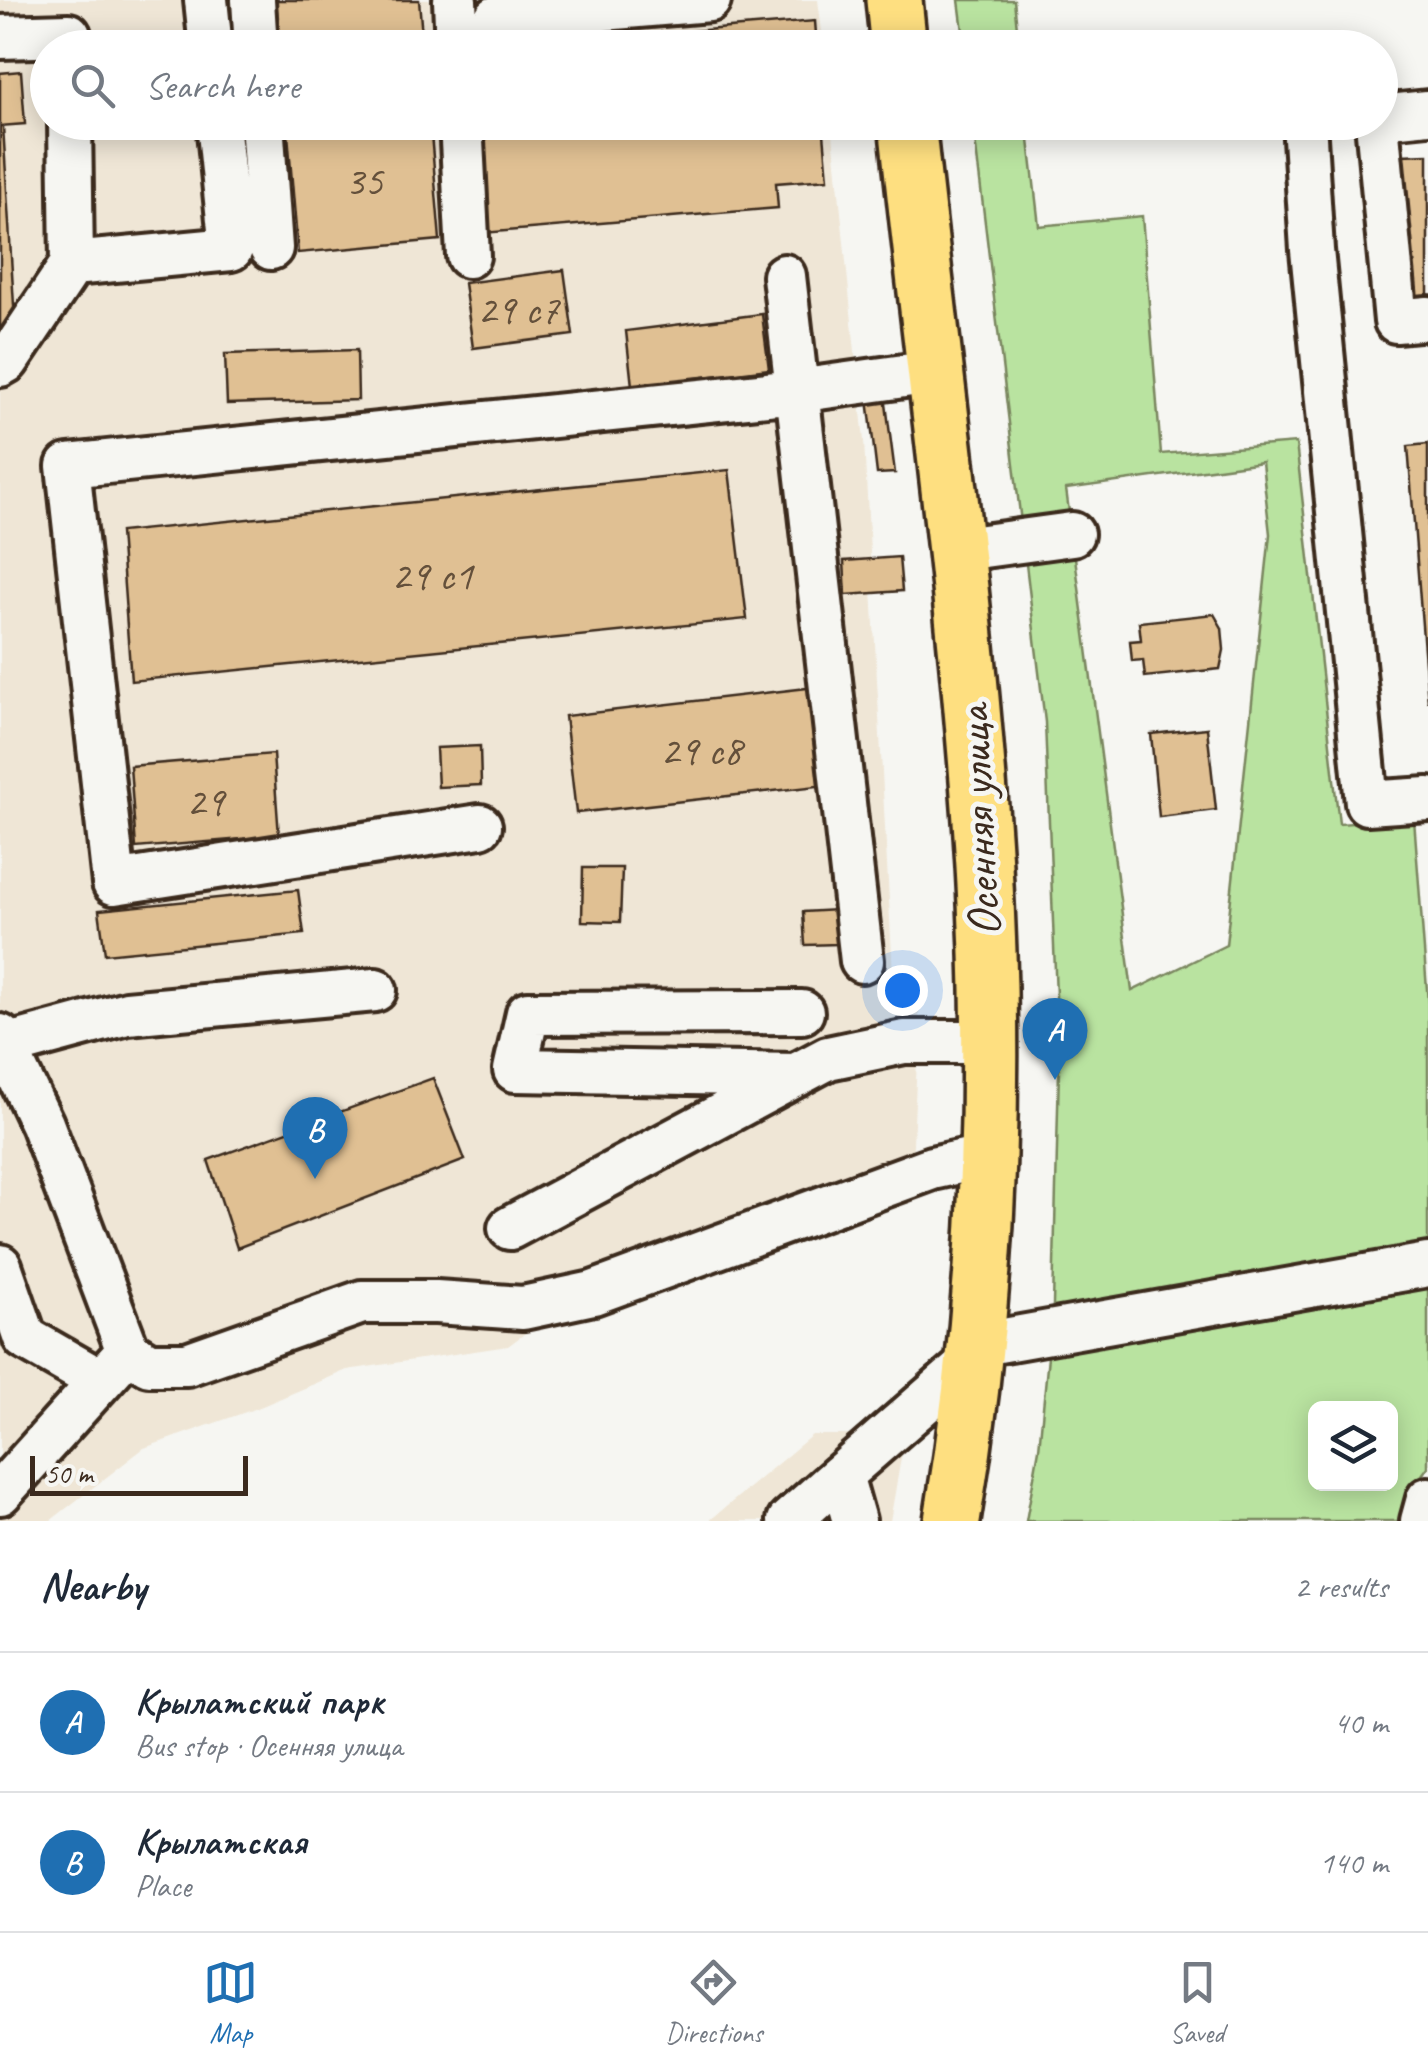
<!DOCTYPE html>
<meta charset="utf-8">
<style>
body{margin:0;font-family:Caveat,sans-serif;background:#f2f2f3;color:#1f2937}
.controls{position:absolute;right:30px;bottom:30px;display:grid;overflow:hidden;border-radius:15px;box-shadow:0 5px 25px #0003}
.controls button{width:90px;height:90px;display:grid;place-items:center;padding:0;border:0;border-bottom:2px solid #e0e1e3;background:#fff;color:#1f2937;font:50px sans-serif}
.scale{position:absolute;left:30px;bottom:25px;width:218px;box-sizing:border-box;padding-left:10px;border:5px solid #3b2a1e;border-top:0;font-size:28px;line-height:35px;white-space:nowrap;color:#3b2a1e;-webkit-text-stroke:8px #f6f6f2;paint-order:stroke}
.you{position:absolute;left:902px;top:990px;width:35px;height:35px;margin:-25px;border:8px solid #fff;border-radius:50%;background:#1a73e8;box-shadow:0 0 0 15px #1a73e833}
.badge{display:grid;place-items:center;width:65px;height:65px;border-radius:50%;background:#1f6fb2;color:#fff;font-size:32px;font-weight:700}
.pin{position:absolute;translate:-50% -82px;filter:drop-shadow(0 2px 5px #0008)}
.pin::after{content:'';position:absolute;top:52px;width:35px;height:30px;background:inherit;clip-path:polygon(0 0,100% 0,50% 100%)}
.list{margin:0;padding:0;list-style:none}
h2{display:flex;justify-content:space-between;align-items:center;height:130px;margin:0;padding:0 40px;font-size:42px}
h2 small{font-size:32px;font-weight:400;color:#747a83}
.list li{display:grid;grid-template-columns:65px 1fr auto;gap:30px;align-items:center;box-sizing:border-box;height:140px;padding:0 40px;border-top:2px solid #e0e1e3}
.list b{display:block;font-size:38px;white-space:nowrap}
.list p{margin:0;font-size:32px;white-space:nowrap;color:#747a83}
.list em{font-size:32px;font-style:normal;color:#747a83}
.icon{flex:none;width:55px;height:55px;fill:none;stroke:currentColor;stroke-width:2;stroke-linecap:round;stroke-linejoin:round}
.map{position:relative;flex:none;width:1428px;height:1521px;overflow:hidden}
.search{position:absolute;background:#fff;box-shadow:0 5px 25px #0003;left:30px;right:30px;top:30px;height:110px;display:flex;align-items:center;gap:25px;box-sizing:border-box;padding:0 35px;border-radius:55px;color:#747a83;font-size:38px}
.sheet{height:410px;background:#fff}
nav{display:flex;justify-content:space-around;align-items:center;box-sizing:border-box;height:140px;border-top:2px solid #e0e1e3;background:#fff;font-size:28px;color:#747a83}
nav a{display:grid;justify-items:center;gap:5px}
nav .on{color:#1f6fb2}
.map>svg:first-child{display:block}
.built{fill:#efe6d6}
.green{fill:#b9e3a0;stroke:#7a865f;stroke-width:2.5;fill-rule:evenodd}
.building{fill:#e0c093;stroke:#3b2a1e;stroke-width:2.5}
.lines{fill:none;stroke-linecap:round;stroke-linejoin:round}
.minor-casing{stroke:#3b2a1e;stroke-width:50}
.major-casing{stroke:#3b2a1e;stroke-width:62}
.minor{stroke:#f6f6f2;stroke-width:42}
.major{stroke:#fedf80;stroke-width:55}
.labels{text-anchor:middle;dominant-baseline:central;stroke-width:10;stroke-linejoin:round;paint-order:stroke}
.number-label{font-size:42px;fill:#64503b}
.street-label{font-size:48px;fill:#3b2a1e;stroke:#f6f6f2}
</style>
<div class="map">
<svg width="1428" height="1521" viewBox="0 0 1428 1521">
<rect width="100%" height="100%" fill="#f6f6f2"/>
<filter id="ink" filterUnits="userSpaceOnUse"><feTurbulence type="fractalNoise" baseFrequency=".01" numOctaves="2"/><feDisplacementMap in="SourceGraphic" scale="20" xChannelSelector="R" yChannelSelector="G"/><feConvolveMatrix kernelMatrix="1 2 1 2 8 2 1 2 1" color-interpolation-filters="sRGB"/></filter>
<g filter="url(#ink)">
<path class="built" d="M 0,0 L 818,0 L 824,47 L 48,48 L 48,122 L 832,123 L 864,441 L 893,974 L 921,978 L 912,1164 L 597,1280 L 508,1346 L 347,1370 L 260,1407 L 144,1448 L 50,1521 L 0,1521 Z
M 812,1435 L 905,1435 L 890,1521 L 709,1521 Z"/>
<path class="green" d="M 959,0 L 1014,0 L 1019,47 L 965,47 Z
M 973,123 L 1027,123 L 1039,226 L 1142,216 L 1161,454 L 1296,443 L 1339,824 L 1414,819 L 1428,1003 L 1428,1467 L 1413,1487 L 1412,1521 L 1026,1521 L 1039,1449 L 1053,1305 L 1059,1070 L 1045,722 ZM 1262,462 L 1270,534 L 1226,945 L 1132,991 L 1066,489 ZM 1316,1408 L 1390,1408 L 1390,1484 L 1316,1484 Z"/>
<path class="building" d="M 276,0 L 419,0 L 423,48 L 280,48 Z
M 815,21 L 817,48 L 498,47 Z
M 21,71 L 25,124 L 0,126 L 0,73 Z
M 287,122 L 430,122 L 440,240 L 298,253 Z
M 474,122 L 823,122 L 828,179 L 776,183 L 778,208 L 483,233 Z
M 0,126 L 3,126 L 16,338 L 0,339 Z
M 1428,154 L 1428,305 L 1411,306 L 1401,155 Z
M 564,270 L 573,335 L 473,348 L 464,283 Z
M 762,314 L 769,369 L 632,386 L 626,331 Z
M 357,350 L 358,400 L 227,404 L 225,354 Z
M 885,396 L 895,473 L 877,474 L 868,399 Z
M 1428,444 L 1428,702 L 1408,446 Z
M 729,470 L 747,619 L 131,681 L 120,532 Z
M 899,557 L 902,591 L 846,595 L 844,561 Z
M 1214,614 L 1222,628 L 1224,650 L 1220,669 L 1145,677 L 1143,660 L 1132,661 L 1130,641 L 1141,640 L 1139,622 Z
M 825,686 L 836,784 L 576,813 L 565,716 Z
M 1207,728 L 1216,810 L 1159,817 L 1151,734 Z
M 480,746 L 481,785 L 438,787 L 436,748 Z
M 273,754 L 279,836 L 136,848 L 130,766 Z
M 583,868 L 622,868 L 620,922 L 582,921 Z
M 298,890 L 304,934 L 105,954 L 99,910 Z
M 837,910 L 838,944 L 805,945 L 803,912 Z
M 433,1078 L 465,1160 L 237,1248 L 208,1160 Z"/>
<g class="lines">
<defs>
<path id="minor" d="M 206,0 L 211,48
M 253,0 L 256,48
M 455,0 L 457,48
M 496,18 L 709,0
M 0,37 L 69,35 L 69,48
M 1380,117 L 1428,112
M 262,122 L 271,248
M 461,122 L 468,256
M 1304,122 L 1312,250 L 1367,803 L 1428,799
M 1377,122 L 1396,321 L 1428,318
M 72,264 L 231,249 L 218,122
M 784,276 L 862,961
M 0,365 L 7,361 L 72,264 L 70,122
M 954,550 L 1072,534
M 480,826 L 114,883 L 68,466 L 797,391 L 933,372
M 0,1036 L 42,1124 L 128,1351 L 149,1364 L 187,1364 L 362,1302 L 436,1302 L 523,1308 L 593,1293 L 932,1168 L 987,1156
M 5,1046 L 127,1013 L 375,990
M 797,1075 L 515,1070 L 528,1013 L 802,1012
M 510,1228 L 828,1058 L 904,1042 L 988,1042
M 0,1266 L 25,1338 L 100,1381
M 976,1345 L 1428,1265
M 0,1493 L 128,1351
M 789,1521 L 841,1475
M 854,1521 L 841,1475 L 974,1359
M 1422,1521 L 1428,1499"/>
<path id="major" d="M 894,0 L 899,48
M 907,122 C 933,370 969,618 984,866 C 997,1084 988,1306 952,1521"/>
</defs>
<use href="#minor" class="minor-casing"/>
<use href="#major" class="major-casing"/>
<use href="#minor" class="minor"/>
<use href="#major" class="major"/>
</g>
</g>
<g class="labels">
<g class="number-label">
<text x="364" y="181">35</text>
<text x="518" y="309">29 с7</text>
<text x="432" y="575">29 с1</text>
<text x="701" y="750">29 с8</text>
<text x="205" y="801">29</text>
</g>
<g class="street-label">
<text transform="translate(978 821) rotate(-93)">Осенняя улица</text>
</g>
</g>
</svg>
<div class="controls">
<button><svg class="icon" aria-label="layers" viewBox="0 0 24 24"><path d="M12 4l9 5-9 5-9-5zM3 14l9 5 9-5"/></svg></button>
</div>
<div class="scale">50 m</div>
<div class="you"></div>
<div class="pin badge" style="left:1055px;top:1080px">A</div>
<div class="pin badge" style="left:315px;top:1179px">B</div>
<div class="search"><svg class="icon" aria-label="search" viewBox="0 0 24 24"><circle cx="10" cy="10" r="6"/><path d="M15 15l6 6"/></svg>Search here</div>
</div>
<section class="sheet">
<h2>Nearby<small>2 results</small></h2>
<ul class="list">
<li><span class="badge">A</span><div><b>Крылатский парк</b><p>Bus stop · Осенняя улица</p></div><em>40 m</em></li>
<li><span class="badge">B</span><div><b>Крылатская</b><p>Place</p></div><em>140 m</em></li>
</ul>
</section>
<nav>
<a class="on"><svg class="icon" aria-label="map" viewBox="0 0 24 24"><path d="M3 6l6-2 6 2 6-2v14l-6 2-6-2-6 2zM9 4v14M15 6v14"/></svg>Map</a>
<a><svg class="icon" aria-label="directions" viewBox="0 0 24 24"><path d="M12 3l9 9-9 9-9-9zM9 14v-3h6M13 9l2 2-2 2"/></svg>Directions</a>
<a><svg class="icon" aria-label="saved" viewBox="0 0 24 24"><path d="M7 4h10v16l-5-4-5 4z"/></svg>Saved</a>
</nav>
